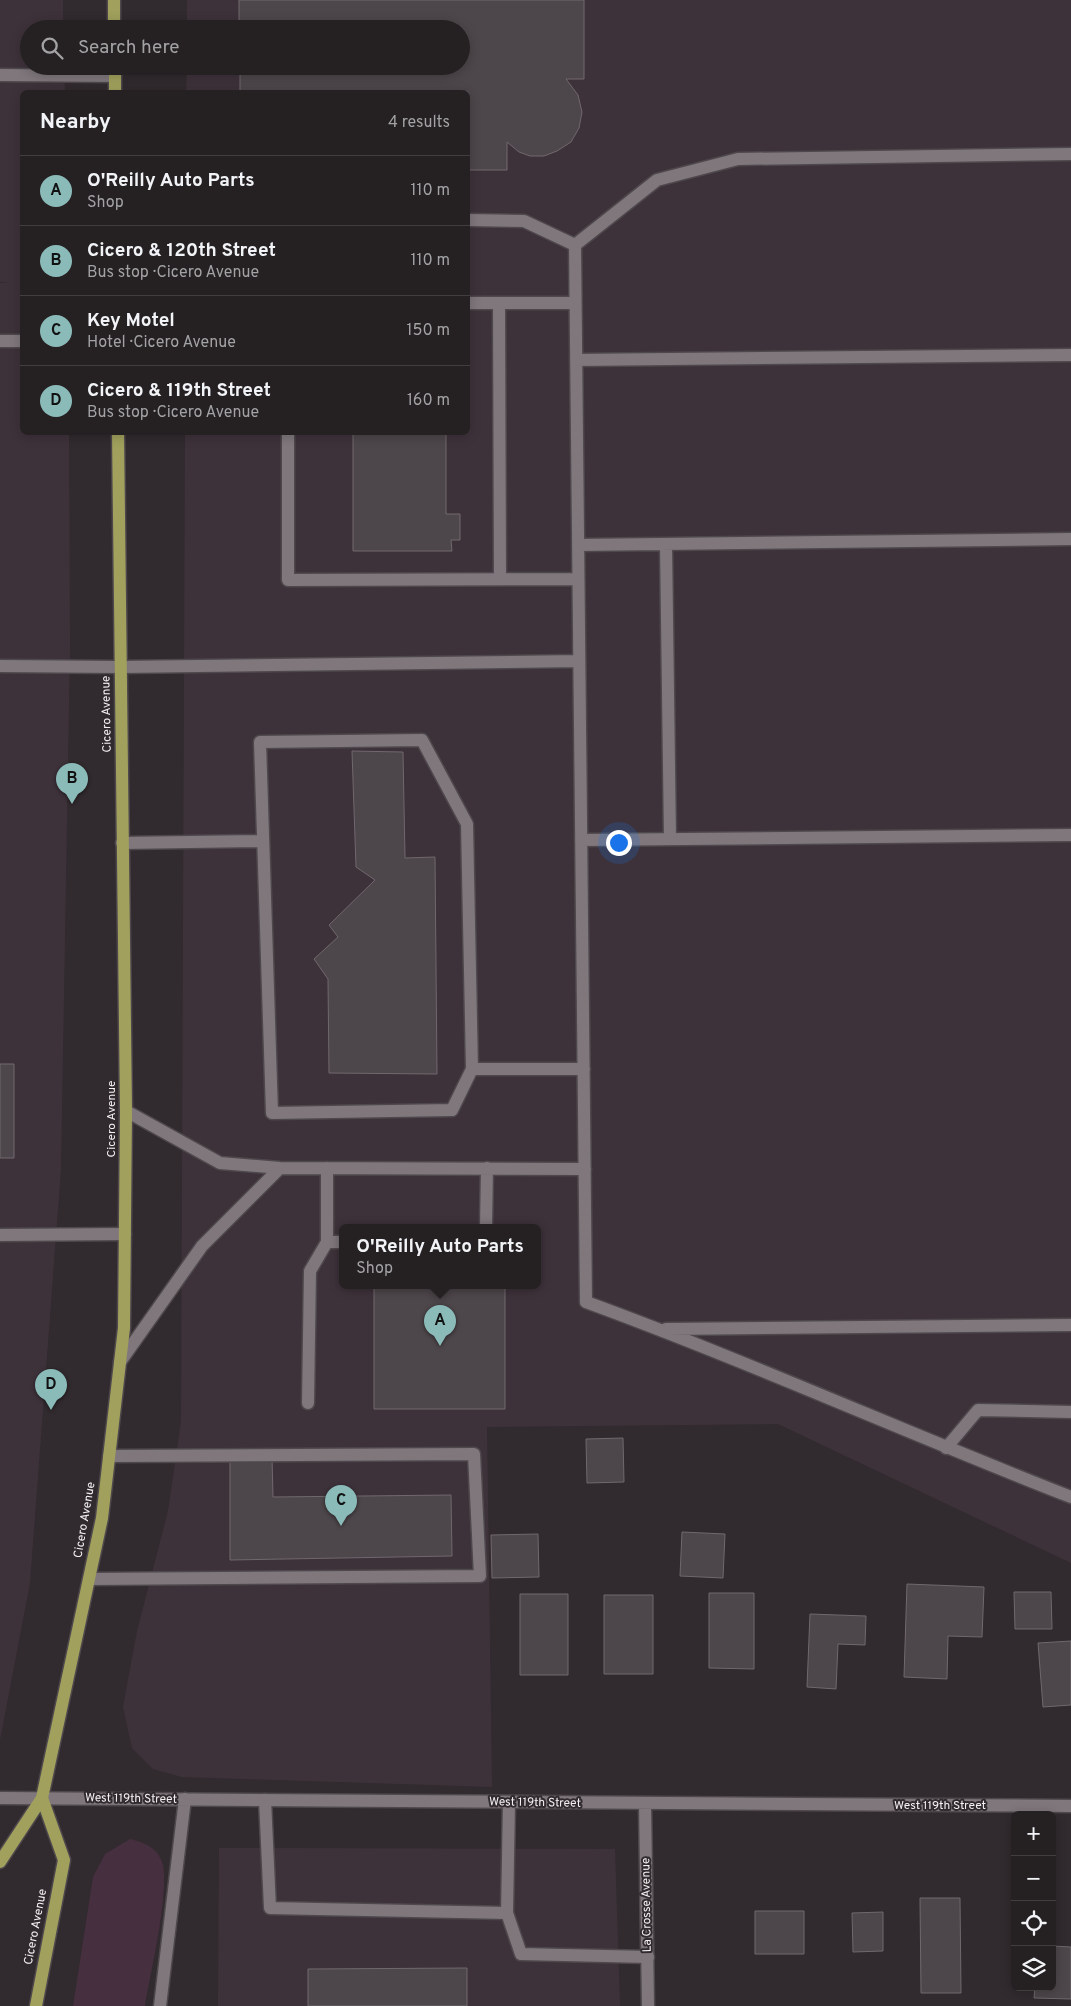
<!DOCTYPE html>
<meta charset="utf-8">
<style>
body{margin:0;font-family:Overpass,sans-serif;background:#312d2f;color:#f1f3f6}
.controls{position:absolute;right:15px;bottom:15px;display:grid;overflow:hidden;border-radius:8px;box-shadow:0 2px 12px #0003}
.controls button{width:45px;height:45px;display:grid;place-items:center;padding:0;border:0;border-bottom:1px solid #423e40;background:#252022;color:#f1f3f6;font:25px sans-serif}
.you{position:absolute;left:618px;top:842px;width:18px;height:18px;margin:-12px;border:4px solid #fff;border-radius:50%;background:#1a73e8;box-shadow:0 0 0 8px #1a73e833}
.badge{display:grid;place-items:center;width:32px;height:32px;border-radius:50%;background:#8bbbb9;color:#111;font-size:16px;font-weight:700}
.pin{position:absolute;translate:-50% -41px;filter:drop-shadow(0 1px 2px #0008)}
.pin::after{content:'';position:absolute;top:26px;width:18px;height:15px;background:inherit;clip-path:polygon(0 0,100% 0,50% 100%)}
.popup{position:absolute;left:339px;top:1224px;width:202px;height:65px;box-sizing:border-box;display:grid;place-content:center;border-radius:8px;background:#252022;filter:drop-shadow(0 1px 4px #0005);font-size:16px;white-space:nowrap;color:#a3a3a5}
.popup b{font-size:19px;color:#f1f3f6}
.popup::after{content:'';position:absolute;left:50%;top:100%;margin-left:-10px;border:10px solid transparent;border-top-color:#252022}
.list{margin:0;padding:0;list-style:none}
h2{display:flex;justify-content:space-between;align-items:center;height:65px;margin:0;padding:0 20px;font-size:21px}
h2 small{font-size:16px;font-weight:400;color:#a3a3a5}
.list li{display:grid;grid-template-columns:32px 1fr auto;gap:15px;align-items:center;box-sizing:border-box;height:70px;padding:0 20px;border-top:1px solid #423e40}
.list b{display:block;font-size:19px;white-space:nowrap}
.list p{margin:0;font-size:16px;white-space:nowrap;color:#a3a3a5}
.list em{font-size:16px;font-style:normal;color:#a3a3a5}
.icon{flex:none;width:28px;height:28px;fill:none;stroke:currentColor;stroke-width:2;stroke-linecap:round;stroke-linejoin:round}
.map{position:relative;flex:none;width:1071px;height:2006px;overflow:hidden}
.search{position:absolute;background:#252022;box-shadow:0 2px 12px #0003;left:20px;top:20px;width:450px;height:55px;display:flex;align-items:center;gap:12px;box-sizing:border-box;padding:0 18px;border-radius:28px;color:#a3a3a5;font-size:19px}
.panel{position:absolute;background:#252022;box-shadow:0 2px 12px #0003;left:20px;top:90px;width:450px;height:345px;border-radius:8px}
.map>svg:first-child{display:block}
.built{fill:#3e323a;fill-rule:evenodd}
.green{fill:#462f3e}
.building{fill:#4d464a;stroke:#70686d}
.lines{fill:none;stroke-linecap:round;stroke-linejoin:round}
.lane-casing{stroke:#4e484c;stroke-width:15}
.street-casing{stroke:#4e484c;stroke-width:15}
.primary-casing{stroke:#4e484c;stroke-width:15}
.lane{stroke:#7f777c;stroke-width:12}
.street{stroke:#7f777c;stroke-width:12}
.primary{stroke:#a1a15d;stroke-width:12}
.labels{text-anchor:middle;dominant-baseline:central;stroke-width:4;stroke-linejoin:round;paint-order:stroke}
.street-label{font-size:12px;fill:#f5f1f3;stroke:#312a2e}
</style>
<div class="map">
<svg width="1071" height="2006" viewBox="0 0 1071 2006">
<rect width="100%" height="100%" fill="#312a2e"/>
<path class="built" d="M 0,0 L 63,0 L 63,29 L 29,29 L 29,66 L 64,66 L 65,92 L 22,92 L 22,432 L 69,433 L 70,646 L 61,1169 L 30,1583 L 0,1740 L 0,283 L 11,282 L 0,282 Z
M 187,0 L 1071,0 L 1071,1563 L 778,1424 L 487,1427 L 492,1787 L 182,1777 L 153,1769 L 132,1748 L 123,1707 L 137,1631 L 168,1511 L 181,1422 L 185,433 L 468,432 L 468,92 L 186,92 L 187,66 L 461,66 L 461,29 L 187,29 ZM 342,1227 L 538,1227 L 538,1285 L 342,1285 Z
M 219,1848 L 615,1849 L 620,2006 L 218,2006 Z"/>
<path class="green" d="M 130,1839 C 143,1842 157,1847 162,1862 C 171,1888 150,1975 145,2006 L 73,2006 L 93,1877 L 105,1854 Z"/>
<path class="building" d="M 239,0 L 584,0 L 584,79 L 566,79 L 578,95 L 582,112 L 579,128 L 571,142 L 557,151 L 544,156 L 530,156 L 519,152 L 507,142 L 507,170 L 468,170 L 468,92 L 240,92 L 240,66 L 461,66 L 461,29 L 239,29 Z
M 353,432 L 446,432 L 446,514 L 460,514 L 460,540 L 451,540 L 452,551 L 353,551 Z
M 352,751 L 403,752 L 405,858 L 435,857 L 437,1074 L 329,1073 L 328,979 L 314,959 L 338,937 L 329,925 L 375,880 L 356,867 Z
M 0,1064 L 14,1064 L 14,1158 L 0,1158 Z
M 374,1285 L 505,1285 L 505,1409 L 374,1409 Z
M 623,1438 L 624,1482 L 587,1483 L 586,1439 Z
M 230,1456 L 272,1457 L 273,1497 L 451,1495 L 452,1556 L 230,1560 Z
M 682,1532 L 725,1534 L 723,1578 L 680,1576 Z
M 538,1534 L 539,1577 L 492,1578 L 491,1535 Z
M 907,1584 L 984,1587 L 982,1637 L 948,1636 L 947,1679 L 904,1677 Z
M 1014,1592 L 1051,1592 L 1052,1629 L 1015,1629 Z
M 709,1593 L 754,1593 L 754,1669 L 709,1668 Z
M 520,1594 L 568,1594 L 568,1675 L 520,1675 Z
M 604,1595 L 653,1595 L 653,1674 L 604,1674 Z
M 810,1614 L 866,1616 L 865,1645 L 838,1644 L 836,1689 L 807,1687 Z
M 1071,1641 L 1071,1705 L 1043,1707 L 1038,1643 Z
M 920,1898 L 960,1898 L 961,1993 L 921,1993 Z
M 755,1911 L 804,1911 L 804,1954 L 755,1954 Z
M 883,1912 L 883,1951 L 853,1952 L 852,1913 Z
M 1052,1946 L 1071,1947 L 1071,1999 L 1034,1998 L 1035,1987 L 1052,1987 Z
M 467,1968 L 467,2006 L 308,2006 L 308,1969 Z"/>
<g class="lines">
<defs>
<path id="lane" d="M 0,75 L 115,76
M 1071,154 L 738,159 L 657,180 L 575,245 L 586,1302 C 750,1362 909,1434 1071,1497
M 468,220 L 524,221 L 575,245
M 468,303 L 575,303
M 499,303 L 500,579
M 0,341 L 22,341
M 576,360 L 1071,355
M 288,432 L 288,580 L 578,579
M 666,544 L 670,839
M 578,545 L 1071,539
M 120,667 L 579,661
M 581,840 L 1071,835
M 122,843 L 263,841
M 472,1069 L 452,1110 L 272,1113 L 260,742 L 422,740 L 467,824 L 472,1069 L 584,1069
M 126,1111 L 220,1163 L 280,1168 L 585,1169
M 486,1227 L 487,1168
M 0,1235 L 125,1234
M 327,1242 L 342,1242
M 666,1329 L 1071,1325
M 120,1362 L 202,1246 L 280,1168
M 308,1403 L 310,1271 L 327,1242 L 327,1168
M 946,1448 L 978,1410 L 1071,1412
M 89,1579 L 480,1576 L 474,1454 L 109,1456
M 265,1800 L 270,1908 L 507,1913 L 509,1802
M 507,1913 L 521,1954 L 648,1957"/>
<path id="street" d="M 0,666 L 120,667
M 0,1798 L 1071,1806
M 645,1804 L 648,2006
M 160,2006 L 185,1799"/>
<path id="primary" d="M 114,0 L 114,29
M 115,66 L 115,92
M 0,1862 L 42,1798 L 102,1518 L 124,1328 L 126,1111 L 118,432
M 36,2006 L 64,1860 L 42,1798"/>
</defs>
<use href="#lane" class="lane-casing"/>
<use href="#street" class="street-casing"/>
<use href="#primary" class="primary-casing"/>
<use href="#lane" class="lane"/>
<use href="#street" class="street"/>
<use href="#primary" class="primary"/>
</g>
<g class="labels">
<g class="street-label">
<text transform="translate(107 714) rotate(-91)">Cicero Avenue</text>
<text transform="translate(112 1119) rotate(-90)">Cicero Avenue</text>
<text transform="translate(85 1520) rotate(-80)">Cicero Avenue</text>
<text transform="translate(131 1799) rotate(1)">West 119th Street</text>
<text transform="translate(535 1803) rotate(1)">West 119th Street</text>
<text x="940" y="1806">West 119th Street</text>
<text transform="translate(647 1905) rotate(-91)">La Crosse Avenue</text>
<text transform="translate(36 1927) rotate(-79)">Cicero Avenue</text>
</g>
</g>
</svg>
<div class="controls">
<button>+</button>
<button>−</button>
<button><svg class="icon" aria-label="locate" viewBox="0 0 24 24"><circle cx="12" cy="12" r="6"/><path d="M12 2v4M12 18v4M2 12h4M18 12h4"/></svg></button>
<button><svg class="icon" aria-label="layers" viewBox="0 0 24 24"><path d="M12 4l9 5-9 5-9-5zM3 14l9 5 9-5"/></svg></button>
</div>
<div class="you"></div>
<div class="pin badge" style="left:440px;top:1346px">A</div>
<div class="popup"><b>O'Reilly Auto Parts</b>Shop</div>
<div class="pin badge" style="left:72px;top:804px">B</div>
<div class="pin badge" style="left:341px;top:1526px">C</div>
<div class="pin badge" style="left:51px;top:1410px">D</div>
<div class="search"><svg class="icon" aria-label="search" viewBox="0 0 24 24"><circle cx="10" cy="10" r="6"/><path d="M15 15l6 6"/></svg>Search here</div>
<section class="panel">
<h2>Nearby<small>4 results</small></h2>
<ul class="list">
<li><span class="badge">A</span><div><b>O'Reilly Auto Parts</b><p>Shop</p></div><em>110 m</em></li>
<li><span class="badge">B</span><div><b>Cicero &amp; 120th Street</b><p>Bus stop · Cicero Avenue</p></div><em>110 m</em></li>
<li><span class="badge">C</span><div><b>Key Motel</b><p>Hotel · Cicero Avenue</p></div><em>150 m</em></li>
<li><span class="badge">D</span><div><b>Cicero &amp; 119th Street</b><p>Bus stop · Cicero Avenue</p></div><em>160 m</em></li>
</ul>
</section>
</div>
